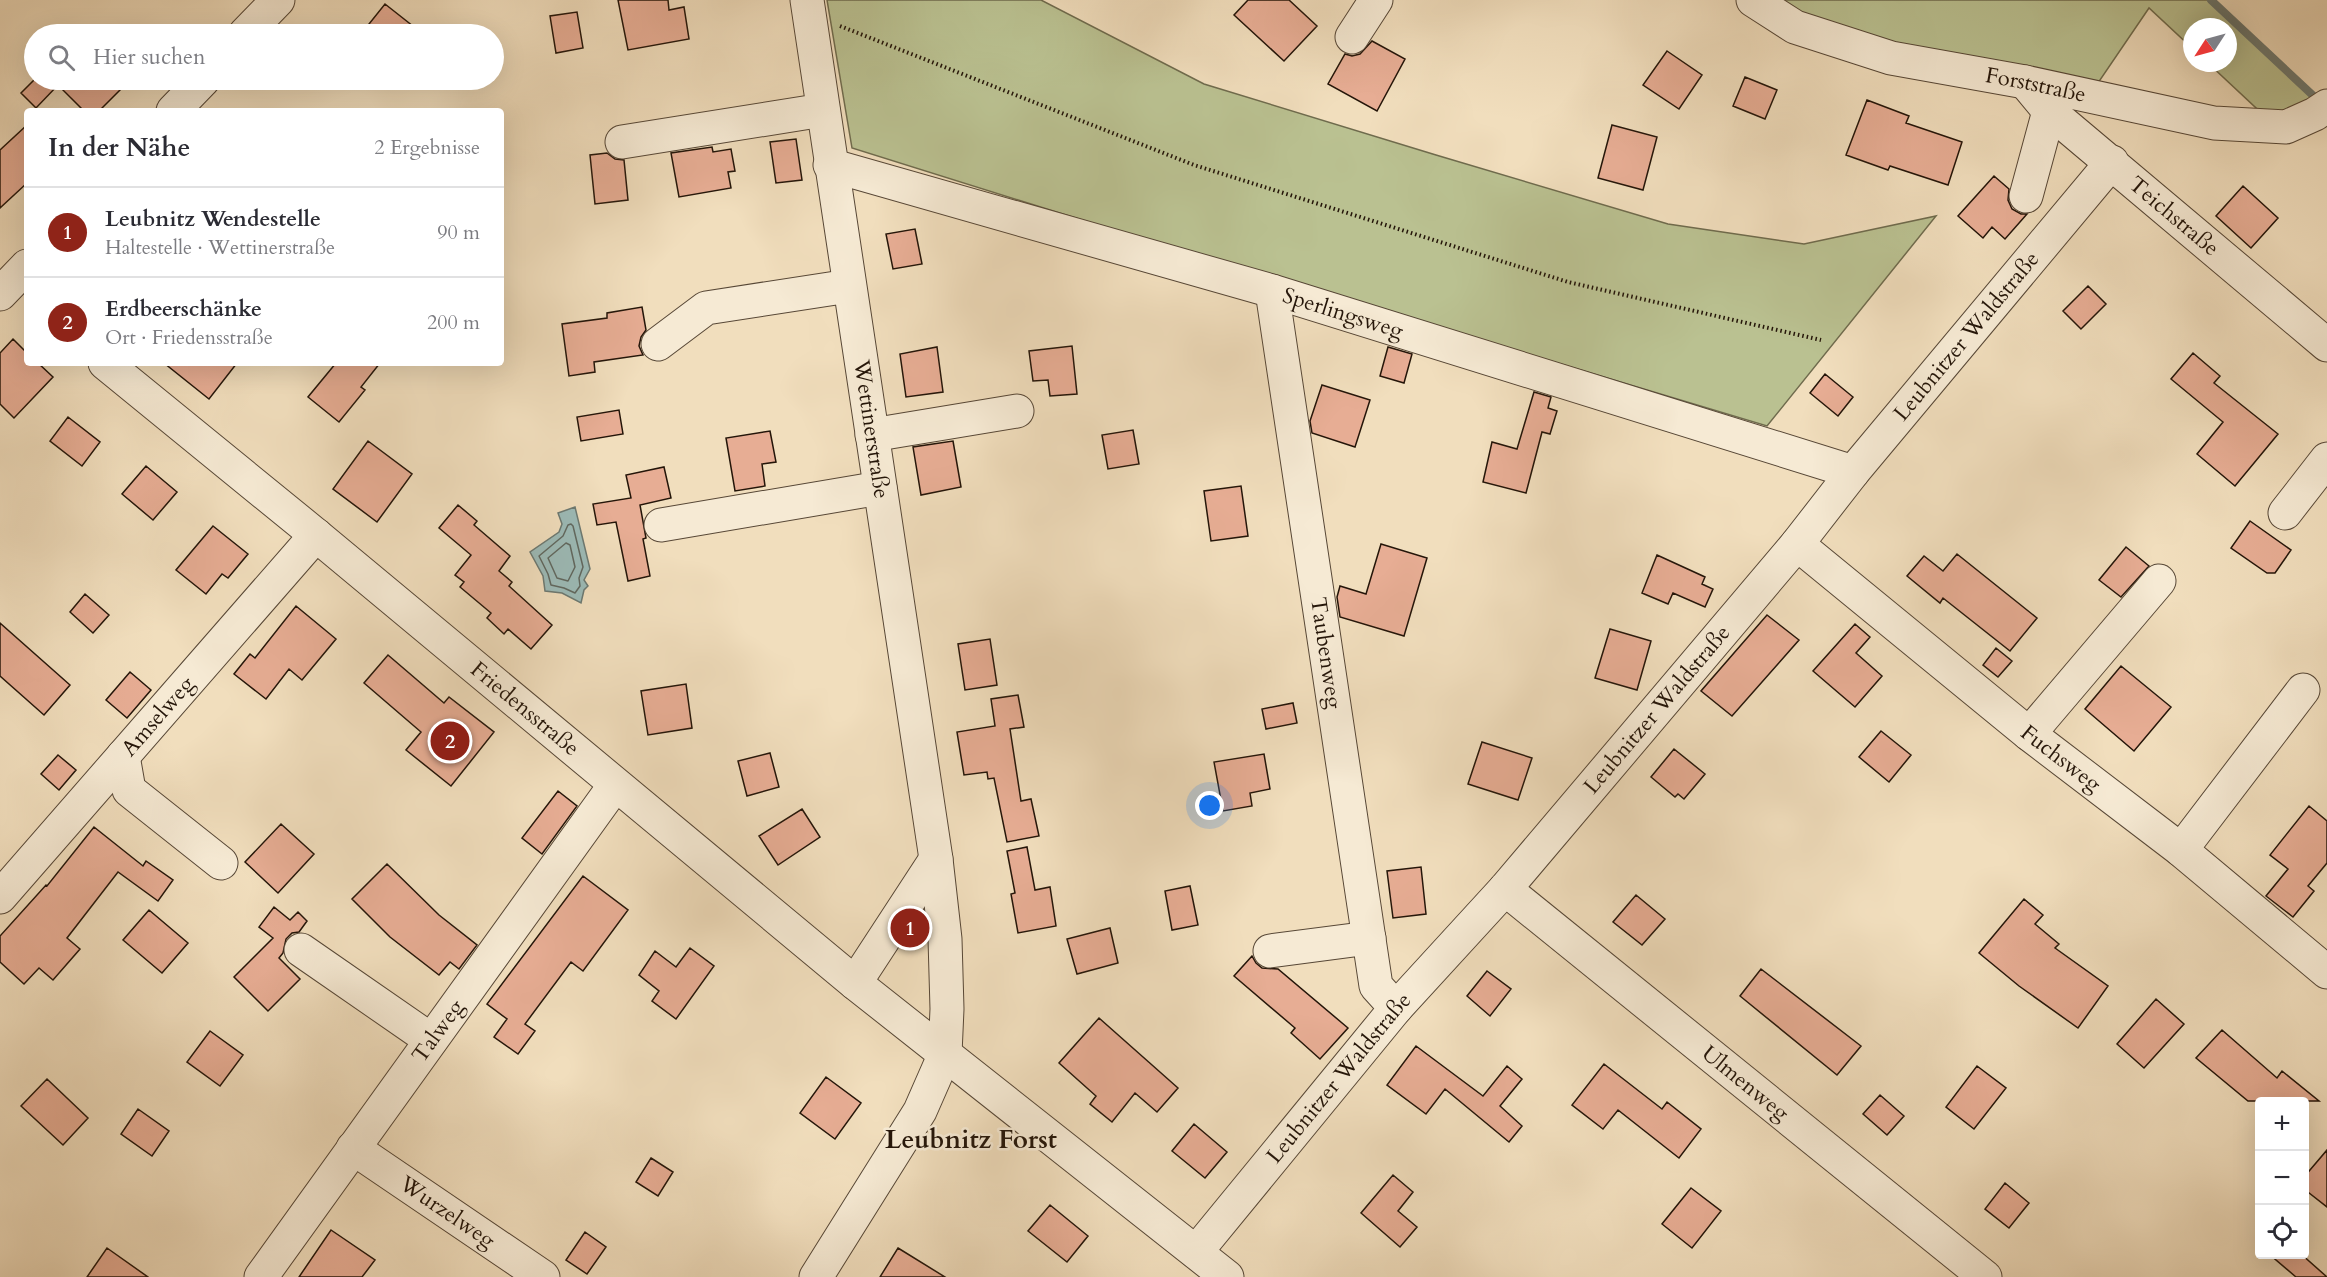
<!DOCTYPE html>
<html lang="de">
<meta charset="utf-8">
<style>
body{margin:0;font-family:Cardo,serif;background:#f7f7f7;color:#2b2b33}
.controls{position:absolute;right:18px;bottom:18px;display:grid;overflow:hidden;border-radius:6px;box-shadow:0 6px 24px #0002}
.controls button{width:54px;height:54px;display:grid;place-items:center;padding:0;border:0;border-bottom:2px solid #e1e1e2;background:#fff;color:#2b2b33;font:30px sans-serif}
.compass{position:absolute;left:2183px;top:18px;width:54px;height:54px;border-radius:50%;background:#fff;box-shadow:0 6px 24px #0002;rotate:234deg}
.you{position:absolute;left:1210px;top:806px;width:21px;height:21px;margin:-15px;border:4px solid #fff;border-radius:50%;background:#1a73e8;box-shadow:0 0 0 9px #1a73e833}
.badge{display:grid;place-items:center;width:39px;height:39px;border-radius:50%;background:#8f2418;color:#fff;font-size:20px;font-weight:700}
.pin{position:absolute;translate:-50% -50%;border:3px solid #fff;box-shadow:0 2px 6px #0006}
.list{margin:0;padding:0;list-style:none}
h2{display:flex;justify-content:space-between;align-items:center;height:78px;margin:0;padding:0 24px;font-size:26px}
h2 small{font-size:20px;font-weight:400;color:#7c7c81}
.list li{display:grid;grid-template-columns:39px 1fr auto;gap:18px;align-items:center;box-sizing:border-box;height:90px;padding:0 24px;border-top:2px solid #e1e1e2}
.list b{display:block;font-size:22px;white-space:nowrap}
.list p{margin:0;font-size:20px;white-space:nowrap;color:#7c7c81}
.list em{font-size:20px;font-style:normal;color:#7c7c81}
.icon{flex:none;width:33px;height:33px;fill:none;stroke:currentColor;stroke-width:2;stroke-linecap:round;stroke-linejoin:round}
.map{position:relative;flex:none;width:2327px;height:1277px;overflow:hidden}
.search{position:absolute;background:#fff;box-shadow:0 6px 24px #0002;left:24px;top:24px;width:480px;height:66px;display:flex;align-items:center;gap:15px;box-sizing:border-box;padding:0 21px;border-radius:33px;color:#7c7c81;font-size:22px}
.panel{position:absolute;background:#fff;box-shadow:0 6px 24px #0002;left:24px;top:108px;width:480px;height:258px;border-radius:6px}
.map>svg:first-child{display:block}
.green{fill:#bac191;stroke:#6f6b4d;stroke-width:1.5}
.water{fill:#9cbbb8;stroke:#6c7972;stroke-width:1.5}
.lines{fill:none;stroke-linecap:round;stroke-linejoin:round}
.shore{stroke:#606860;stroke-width:1.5}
.stream{stroke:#6c7972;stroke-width:8}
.building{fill:#e7ad94;stroke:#241509;stroke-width:1.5}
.minor-casing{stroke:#574736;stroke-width:35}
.path{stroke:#241509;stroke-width:4;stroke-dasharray:1.5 3;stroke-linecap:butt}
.minor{stroke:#f6ead4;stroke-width:33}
.labels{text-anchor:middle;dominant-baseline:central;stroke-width:5;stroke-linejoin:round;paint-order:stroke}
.street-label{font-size:22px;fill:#241509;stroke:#f6ead4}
.quarter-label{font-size:26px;font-weight:bold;fill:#241509;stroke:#f6ead4}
</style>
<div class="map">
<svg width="2327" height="1277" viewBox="0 0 2327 1277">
<rect width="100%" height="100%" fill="#f1debd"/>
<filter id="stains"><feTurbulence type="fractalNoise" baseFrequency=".00333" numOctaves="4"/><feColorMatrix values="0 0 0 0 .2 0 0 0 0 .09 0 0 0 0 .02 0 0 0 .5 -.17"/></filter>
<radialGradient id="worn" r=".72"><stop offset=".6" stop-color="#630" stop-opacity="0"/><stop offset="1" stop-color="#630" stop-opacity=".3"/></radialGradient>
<path class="green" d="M 827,0 L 1041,0 L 1204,84 L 1436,155 L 1668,224 L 1804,244 L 1936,216 L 1767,426 L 1114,230 L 852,148 Z
M 1776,0 L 2215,0 L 2317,100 L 2269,120 L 2208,63 L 2228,63 L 2228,27 L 2192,27 L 2192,48 L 2149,8 L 2098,83 C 1991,64 1872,53 1776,0 Z"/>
<path class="water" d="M 575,507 L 590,569 L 584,580 L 588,586 L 584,590 L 581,603 L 562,593 L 545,591 L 543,576 L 530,552 L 559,532 L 562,524 L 558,513 Z"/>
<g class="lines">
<path class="shore" d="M 571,524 L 573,526 L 583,567 L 579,578 L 580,586 L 575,593 L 564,588 L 551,585 L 548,574 L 539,556 L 563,536 L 568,525 Z
M 566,543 L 570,545 L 575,567 L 568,581 L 557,578 L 548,558 Z"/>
<path class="stream" d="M 2211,0 L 2320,102"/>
</g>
<path class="building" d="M 618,0 L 668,0 L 669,10 L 684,7 L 689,39 L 628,50 Z
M 1248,0 L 1289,0 L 1317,26 L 1284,61 L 1234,15 Z
M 385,4 L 423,34 L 361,34 Z
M 577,12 L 583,48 L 556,53 L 550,16 Z
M 1372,41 L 1405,59 L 1377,111 L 1328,84 L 1345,54 L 1352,56 L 1360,54 Z
M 1667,51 L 1702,75 L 1679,109 L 1643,85 Z
M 1745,77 L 1777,90 L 1765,119 L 1733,106 Z
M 34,80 L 130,80 L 99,111 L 84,111 L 58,85 L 36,108 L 21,93 Z
M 1867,100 L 1909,116 L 1906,123 L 1962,142 L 1948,185 L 1890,166 L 1888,170 L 1846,155 Z
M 27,125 L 27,183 L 0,208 L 0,150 Z
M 1612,125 L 1657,137 L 1643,190 L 1598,178 Z
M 796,139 L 802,180 L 776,183 L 770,142 Z
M 712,147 L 713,152 L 731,149 L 735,171 L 728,172 L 731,188 L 679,197 L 671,153 Z
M 607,153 L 615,159 L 624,160 L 628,200 L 595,204 L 590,155 Z
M 1994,176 L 2009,189 L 2008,200 L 2012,209 L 2021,214 L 2027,214 L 2005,239 L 1992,227 L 1983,238 L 1958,216 Z
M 2243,186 L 2278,218 L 2251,248 L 2216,216 Z
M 915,229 L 922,264 L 893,269 L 886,234 Z
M 2088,286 L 2106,304 L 2081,329 L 2063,311 Z
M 642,307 L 646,330 L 641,337 L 639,346 L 643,355 L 594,362 L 595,372 L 569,376 L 562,324 L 607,318 L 607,313 Z
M 13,339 L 27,353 L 27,363 L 38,363 L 53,377 L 14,418 L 0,404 L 0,353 Z
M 1072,346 L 1077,394 L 1050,396 L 1048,380 L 1033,381 L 1029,351 Z
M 937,347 L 943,392 L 906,397 L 900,354 Z
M 1388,347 L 1412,354 L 1404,383 L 1380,376 Z
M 2193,353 L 2220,376 L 2214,383 L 2278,434 L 2235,486 L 2197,454 L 2223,422 L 2171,379 Z
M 164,363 L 237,363 L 209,399 Z
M 336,363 L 380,363 L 361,387 L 365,390 L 339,422 L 308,397 Z
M 1825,374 L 1853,397 L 1838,416 L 1810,393 Z
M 1322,385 L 1370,400 L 1355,447 L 1312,433 L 1310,421 Z
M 1534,392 L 1551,397 L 1548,408 L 1557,411 L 1550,434 L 1542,432 L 1526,493 L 1483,482 L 1492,442 L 1517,449 Z
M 619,410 L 623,434 L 581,441 L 577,417 Z
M 68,417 L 100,442 L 82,466 L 50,441 Z
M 1133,430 L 1139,464 L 1108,469 L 1102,435 Z
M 770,431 L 776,462 L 762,464 L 765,486 L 735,491 L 726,438 Z
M 368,441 L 412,474 L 377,522 L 333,489 Z
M 953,441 L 961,487 L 921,495 L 913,447 Z
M 146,466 L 177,492 L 153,520 L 122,494 Z
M 664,467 L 671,498 L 640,505 L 646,538 L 643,539 L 650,576 L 628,581 L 616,522 L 597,525 L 593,504 L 631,498 L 626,475 Z
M 1241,486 L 1248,536 L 1211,541 L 1204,491 Z
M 458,505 L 477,521 L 474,525 L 510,556 L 499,571 L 512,582 L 509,586 L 552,625 L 531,649 L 508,629 L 504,634 L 487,618 L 491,613 L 460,587 L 464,582 L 455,575 L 471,555 L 439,528 Z
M 2250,521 L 2291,550 L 2275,573 L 2267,573 L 2231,548 Z
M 213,526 L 248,554 L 228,578 L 222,574 L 206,594 L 176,570 Z
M 1381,544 L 1427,558 L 1404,636 L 1340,617 L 1337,597 L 1340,586 L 1366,594 Z
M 2126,547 L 2149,566 L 2121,597 L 2099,580 Z
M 1957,554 L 2037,618 L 2010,651 L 1943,598 L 1940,603 L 1907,576 L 1924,556 L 1943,571 Z
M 1657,555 L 1705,577 L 1702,584 L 1713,589 L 1705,607 L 1673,593 L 1668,604 L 1642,593 Z
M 85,594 L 109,615 L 93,633 L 70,612 Z
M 296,606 L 336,639 L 302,680 L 289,669 L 266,699 L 234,674 L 250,654 L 255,658 Z
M 1767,615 L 1799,640 L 1732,716 L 1701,691 Z
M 0,623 L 70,685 L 44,715 L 0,676 Z
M 1855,624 L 1870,637 L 1856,653 L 1882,676 L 1855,707 L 1813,671 Z
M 1610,629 L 1651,641 L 1637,690 L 1595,678 Z
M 990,639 L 997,685 L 965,690 L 958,644 Z
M 1996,648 L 2012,661 L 1998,677 L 1983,665 Z
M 388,655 L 444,703 L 449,697 L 494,732 L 451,786 L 406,750 L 421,732 L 364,683 Z
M 2121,666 L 2171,707 L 2134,751 L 2085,709 Z
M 130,672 L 151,690 L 127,718 L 106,700 Z
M 686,684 L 692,728 L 648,735 L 641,691 Z
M 1018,695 L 1024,727 L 1010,729 L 1021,801 L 1031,799 L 1039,836 L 1007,842 L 994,778 L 988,779 L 987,772 L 964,775 L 957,732 L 995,726 L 991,699 Z
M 1293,703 L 1297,723 L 1266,729 L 1262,709 Z
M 1881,731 L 1911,755 L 1889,782 L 1859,757 Z
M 1482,742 L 1532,758 L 1518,800 L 1468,784 Z
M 1674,749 L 1705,774 L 1684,799 L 1678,794 L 1675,797 L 1651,777 Z
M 770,753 L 779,787 L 747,796 L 738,761 Z
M 1264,754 L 1270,789 L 1250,793 L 1252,806 L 1223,811 L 1214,762 Z
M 58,755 L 76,770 L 59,790 L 41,774 Z
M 558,791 L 577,806 L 542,854 L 522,838 Z
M 2309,806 L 2327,821 L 2327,863 L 2308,886 L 2314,891 L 2293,917 L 2266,896 L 2288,869 L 2270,855 Z
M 802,809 L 820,837 L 778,865 L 759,836 Z
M 281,824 L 314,854 L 278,893 L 245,862 Z
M 94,827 L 143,866 L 146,861 L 173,880 L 158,901 L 118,872 L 67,938 L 80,949 L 53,980 L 39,968 L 24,984 L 0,962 L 0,936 L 46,885 L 47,886 Z
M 1027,847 L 1035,890 L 1050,887 L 1056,926 L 1018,933 L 1011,894 L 1015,893 L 1007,851 Z
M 387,864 L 439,915 L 477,945 L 459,969 L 450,962 L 439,975 L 390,937 L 352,899 Z
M 1421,867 L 1426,914 L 1393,918 L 1387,871 Z
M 583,876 L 628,910 L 583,971 L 571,962 L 525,1024 L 535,1031 L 518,1054 L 494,1037 L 507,1019 L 487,1004 Z
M 1190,886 L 1198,925 L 1172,930 L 1165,891 Z
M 1636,895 L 1665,919 L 1642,945 L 1613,922 Z
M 2024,899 L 2043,915 L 2035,924 L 2059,944 L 2055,948 L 2108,986 L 2078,1028 L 2019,986 L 1979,953 Z
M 274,907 L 290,920 L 298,912 L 307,921 L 299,932 L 292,933 L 286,939 L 283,953 L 279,958 L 300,979 L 268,1011 L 234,977 L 273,938 L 259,927 Z
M 149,910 L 188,943 L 162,973 L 123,940 Z
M 1110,928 L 1118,963 L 1077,974 L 1067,939 Z
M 690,948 L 714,966 L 676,1019 L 652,1001 L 659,991 L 639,975 L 655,951 L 676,967 Z
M 1252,956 L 1256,963 L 1262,968 L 1278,969 L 1348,1028 L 1320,1059 L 1291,1033 L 1295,1028 L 1234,976 Z
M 1761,969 L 1861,1046 L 1837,1075 L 1740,996 Z
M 1487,971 L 1511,989 L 1490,1016 L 1467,996 Z
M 2156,999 L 2184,1024 L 2144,1068 L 2117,1044 Z
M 1099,1018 L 1178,1088 L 1157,1112 L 1135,1093 L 1112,1122 L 1090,1104 L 1096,1096 L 1059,1063 Z
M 2222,1030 L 2277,1078 L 2282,1071 L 2319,1101 L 2248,1101 L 2196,1058 Z
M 210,1031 L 243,1055 L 220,1086 L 187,1062 Z
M 1416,1046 L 1483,1096 L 1507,1066 L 1522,1079 L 1500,1106 L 1522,1126 L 1509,1142 L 1445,1089 L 1426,1114 L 1387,1085 Z
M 1604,1064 L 1662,1109 L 1667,1102 L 1701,1129 L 1679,1158 L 1618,1110 L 1603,1129 L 1572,1105 Z
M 1977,1066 L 2006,1088 L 1974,1129 L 1946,1107 Z
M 826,1077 L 861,1103 L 835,1139 L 800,1113 Z
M 47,1079 L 88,1118 L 63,1145 L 21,1106 Z
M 1880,1095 L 1904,1116 L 1887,1135 L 1863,1114 Z
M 138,1109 L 169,1131 L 152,1156 L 121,1134 Z
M 1194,1124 L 1227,1152 L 1205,1178 L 1172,1151 Z
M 2327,1150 L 2327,1207 L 2304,1189 L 2304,1177 Z
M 651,1158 L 673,1172 L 658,1196 L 636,1182 Z
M 1393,1175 L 1413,1192 L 1398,1211 L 1417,1227 L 1400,1247 L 1361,1213 Z
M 2005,1183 L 2029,1203 L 2009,1228 L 1985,1209 Z
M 1691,1188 L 1721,1211 L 1692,1248 L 1662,1224 Z
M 1050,1205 L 1088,1236 L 1067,1262 L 1028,1231 Z
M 331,1230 L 375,1260 L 362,1277 L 299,1277 Z
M 585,1232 L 606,1247 L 587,1274 L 566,1260 Z
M 107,1248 L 148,1277 L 87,1277 Z
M 898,1248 L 945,1277 L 880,1277 Z
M 2269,1254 L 2301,1254 L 2327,1277 L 2296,1277 Z"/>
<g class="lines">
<defs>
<g id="minor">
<path id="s1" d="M 807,0 L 936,859 L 945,939 L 947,1009 L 945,1054 L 920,1111 L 816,1277"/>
<path id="s2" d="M 1753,0 L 1795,27 L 1891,58 L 2025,82 L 2214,123 L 2286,127 L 2315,114 L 2327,106"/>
<path d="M 245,34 L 278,0"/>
<path d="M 1352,37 L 1376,0"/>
<path id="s3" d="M 2025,82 L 2049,111 L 2327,345"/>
<path d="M 173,111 L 203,80"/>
<path d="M 622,142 L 823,110"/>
<path id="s4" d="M 830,165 L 1272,291 L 1853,472"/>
<path d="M 2026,196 L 2049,111"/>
<path id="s5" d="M 1272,291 L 1376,986 L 1396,1008"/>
<path d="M 0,294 L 27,266"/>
<path d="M 658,344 L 706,308 L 849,286"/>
<path id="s6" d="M 105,363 L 316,535 L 855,983 L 1227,1277"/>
<path d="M 872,435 L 1017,411"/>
<path d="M 2285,513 L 2327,459"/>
<path d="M 661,525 L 880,488"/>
<path id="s7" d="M 1797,544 L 2029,734 L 2181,850 L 2327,972"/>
<path d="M 2029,734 L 2159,581"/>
<path d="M 123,756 L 129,790 L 221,863"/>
<path d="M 2181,850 L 2303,690"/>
<path id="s8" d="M 1505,889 L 1985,1277"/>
<path id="s9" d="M 0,897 L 316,535"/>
<path d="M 301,950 L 431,1040"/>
<path d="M 1270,951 L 1369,938"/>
<path d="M 855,983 L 936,859"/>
<path id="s10" d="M 353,1148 L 543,1277"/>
<path id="s11" d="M 1196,1252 L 1396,1008 L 1505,889 L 1797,544 L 1853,472 L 2112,162"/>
<path id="s12" d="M 261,1277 L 615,785"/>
</g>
</defs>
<use href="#minor" class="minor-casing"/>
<path class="path" d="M 840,26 L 1194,165 L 1568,282 L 1821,340"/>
<use href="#minor" class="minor"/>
</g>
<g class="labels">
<g class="street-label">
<text stroke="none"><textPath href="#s2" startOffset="298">Forststraße</textPath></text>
<text stroke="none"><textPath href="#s3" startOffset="201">Teichstraße</textPath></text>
<text stroke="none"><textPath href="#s4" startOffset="534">Sperlingsweg</textPath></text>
<text stroke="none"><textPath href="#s11" startOffset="1197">Leubnitzer Waldstraße</textPath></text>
<text stroke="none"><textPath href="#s1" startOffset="434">Wettinerstraße</textPath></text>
<text stroke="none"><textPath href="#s5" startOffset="366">Taubenweg</textPath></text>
<text stroke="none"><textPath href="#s6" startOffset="544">Friedensstraße</textPath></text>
<text stroke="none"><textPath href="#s11" startOffset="712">Leubnitzer Waldstraße</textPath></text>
<text stroke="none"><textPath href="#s9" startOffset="240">Amselweg</textPath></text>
<text stroke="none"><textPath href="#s7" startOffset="340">Fuchsweg</textPath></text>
<text stroke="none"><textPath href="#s12" startOffset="303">Talweg</textPath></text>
<text stroke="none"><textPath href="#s11" startOffset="225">Leubnitzer Waldstraße</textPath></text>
<text stroke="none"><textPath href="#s8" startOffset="309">Ulmenweg</textPath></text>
<text stroke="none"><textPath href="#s10" startOffset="114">Wurzelweg</textPath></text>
</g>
<g class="quarter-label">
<text x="971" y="1139">Leubnitz Forst</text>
</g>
</g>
<rect width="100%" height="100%" filter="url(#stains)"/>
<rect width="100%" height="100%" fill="url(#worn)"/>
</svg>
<div class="controls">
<button>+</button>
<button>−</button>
<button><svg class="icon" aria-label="locate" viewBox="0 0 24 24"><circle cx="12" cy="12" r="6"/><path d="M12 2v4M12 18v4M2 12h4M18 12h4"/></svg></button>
</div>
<svg class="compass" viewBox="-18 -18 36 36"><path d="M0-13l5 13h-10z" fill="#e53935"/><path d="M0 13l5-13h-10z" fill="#7c7c81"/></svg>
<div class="you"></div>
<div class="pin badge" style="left:910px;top:928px">1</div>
<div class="pin badge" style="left:450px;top:741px">2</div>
<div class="search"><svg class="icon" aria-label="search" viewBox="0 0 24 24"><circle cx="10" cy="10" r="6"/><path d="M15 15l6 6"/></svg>Hier suchen</div>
<section class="panel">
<h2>In der Nähe<small>2 Ergebnisse</small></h2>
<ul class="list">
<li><span class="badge">1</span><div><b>Leubnitz Wendestelle</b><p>Haltestelle · Wettinerstraße</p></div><em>90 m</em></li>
<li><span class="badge">2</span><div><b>Erdbeerschänke</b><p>Ort · Friedensstraße</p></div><em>200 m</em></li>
</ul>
</section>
</div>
